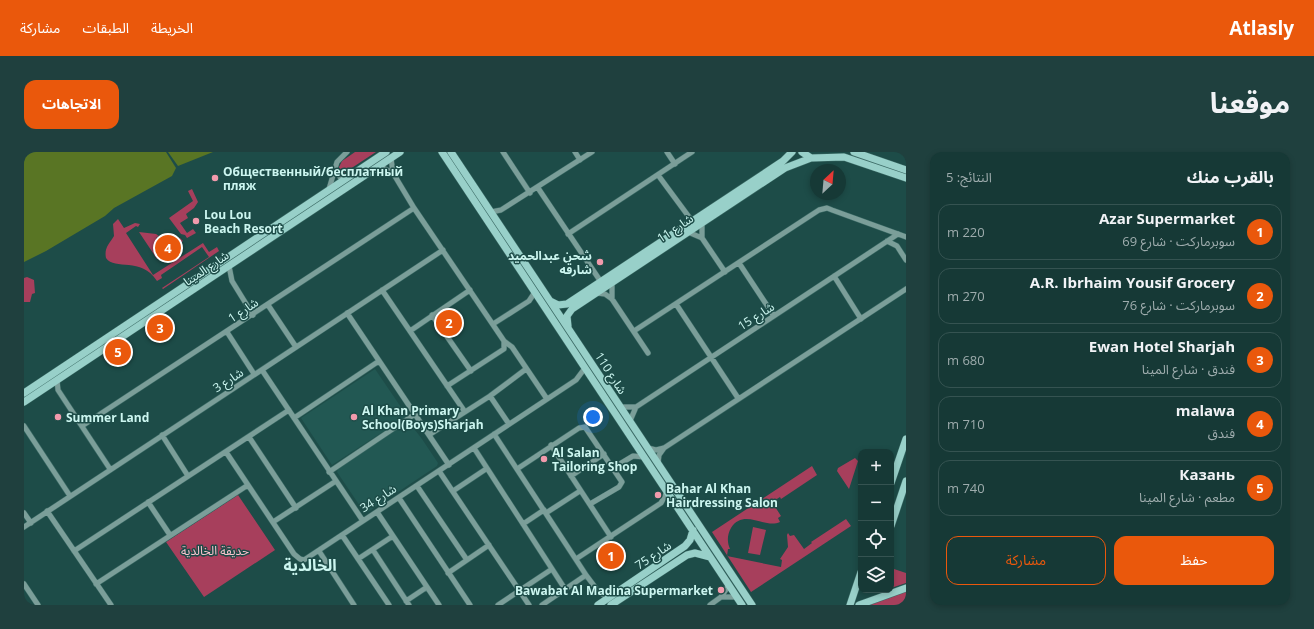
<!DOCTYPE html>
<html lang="ar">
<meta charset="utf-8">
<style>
body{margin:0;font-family:"Open Sans","Noto Sans Arabic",sans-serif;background:#1f403e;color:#f1f3f6;direction:rtl}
.controls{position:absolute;right:12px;bottom:12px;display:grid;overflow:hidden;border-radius:8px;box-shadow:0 2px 6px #0003}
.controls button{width:36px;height:36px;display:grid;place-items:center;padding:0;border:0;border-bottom:1px solid #355351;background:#163936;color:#f1f3f6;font:20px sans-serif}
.compass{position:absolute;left:786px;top:12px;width:36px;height:36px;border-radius:50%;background:#163936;box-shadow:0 2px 6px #0003;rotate:26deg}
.you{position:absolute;left:569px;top:265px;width:14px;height:14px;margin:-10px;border:3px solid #fff;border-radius:50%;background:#1a73e8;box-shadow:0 0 0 6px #1a73e833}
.badge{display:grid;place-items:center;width:26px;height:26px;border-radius:50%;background:#ea580c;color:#fff;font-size:13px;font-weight:700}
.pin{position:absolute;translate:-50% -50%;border:2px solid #fff;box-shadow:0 1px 4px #0006}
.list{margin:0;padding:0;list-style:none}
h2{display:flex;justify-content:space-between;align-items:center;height:52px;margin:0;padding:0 16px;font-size:17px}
h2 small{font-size:13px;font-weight:400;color:#9eacad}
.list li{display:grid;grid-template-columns:26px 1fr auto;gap:12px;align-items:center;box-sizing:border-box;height:56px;margin:0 8px 8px;padding:0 8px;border:1px solid #355351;border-radius:12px}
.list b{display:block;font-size:15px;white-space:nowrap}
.list p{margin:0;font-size:13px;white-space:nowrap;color:#9eacad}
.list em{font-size:13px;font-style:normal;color:#9eacad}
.actions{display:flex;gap:8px;padding:12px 16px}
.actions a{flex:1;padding:9px 0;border:1px solid #ea580c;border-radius:12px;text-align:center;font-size:14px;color:#ea580c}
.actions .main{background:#ea580c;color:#fff}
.icon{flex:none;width:22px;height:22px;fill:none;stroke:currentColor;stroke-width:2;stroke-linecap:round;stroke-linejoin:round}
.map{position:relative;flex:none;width:882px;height:453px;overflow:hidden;direction:ltr;border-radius:12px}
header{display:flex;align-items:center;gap:24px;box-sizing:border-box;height:56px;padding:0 20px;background:#ea580c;color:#fff}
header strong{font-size:19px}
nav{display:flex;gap:22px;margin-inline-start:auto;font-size:14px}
.intro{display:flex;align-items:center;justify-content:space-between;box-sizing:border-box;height:96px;padding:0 24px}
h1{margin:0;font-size:28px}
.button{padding:10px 18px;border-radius:12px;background:#ea580c;color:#fff;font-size:14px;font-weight:700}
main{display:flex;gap:24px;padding:0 24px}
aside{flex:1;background:#163936;border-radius:12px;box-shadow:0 2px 6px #0003}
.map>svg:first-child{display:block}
.built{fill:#225853}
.green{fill:#a73f5c}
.water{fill:#597524}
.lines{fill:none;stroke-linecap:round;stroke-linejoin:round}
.street-casing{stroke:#3c6b66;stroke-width:6}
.secondary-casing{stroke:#3c6b66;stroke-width:8}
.street{stroke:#7b9e99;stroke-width:5}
.secondary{stroke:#98d0c9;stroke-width:7}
.poi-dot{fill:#f29aac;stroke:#1d4c48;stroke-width:1.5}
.labels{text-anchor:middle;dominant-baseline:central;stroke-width:3;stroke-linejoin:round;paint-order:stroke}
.poi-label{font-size:12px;font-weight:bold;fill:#ccf6f0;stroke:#1d4c48;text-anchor:start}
.street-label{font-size:12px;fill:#ccf6f0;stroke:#1d4c48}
.park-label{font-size:12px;fill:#fdc3ce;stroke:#1d4c48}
.district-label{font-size:16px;font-weight:bold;fill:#ccf6f0;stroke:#1d4c48}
</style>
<header>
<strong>Atlasly</strong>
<nav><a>الخريطة</a><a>الطبقات</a><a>مشاركة</a></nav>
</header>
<div class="intro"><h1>موقعنا</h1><a class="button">الاتجاهات</a></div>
<main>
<aside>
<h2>بالقرب منك<small>النتائج: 5</small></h2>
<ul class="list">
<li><span class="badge">1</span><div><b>Azar Supermarket</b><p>سوبرماركت · شارع 69</p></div><em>220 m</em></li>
<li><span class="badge">2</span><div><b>A.R. Ibrhaim Yousif Grocery</b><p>سوبرماركت · شارع 76</p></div><em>270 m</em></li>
<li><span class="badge">3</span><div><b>Ewan Hotel Sharjah</b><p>فندق · شارع المينا</p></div><em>680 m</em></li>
<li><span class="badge">4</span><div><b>malawa</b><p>فندق</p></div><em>710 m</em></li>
<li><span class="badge">5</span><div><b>Казань</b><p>مطعم · شارع المينا</p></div><em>740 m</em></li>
</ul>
<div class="actions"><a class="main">حفظ</a><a>مشاركة</a></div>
</aside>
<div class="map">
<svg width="882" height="453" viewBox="0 0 882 453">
<rect width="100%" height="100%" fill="#1d4c48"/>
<path class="built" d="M 351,217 L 383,264 L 308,313 L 277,266 Z
M 384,269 L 398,287 L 414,311 L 413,314 L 344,360 L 340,360 L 313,320 L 314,317 Z"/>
<path class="green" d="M 331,0 L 352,0 L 320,21 L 316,20 L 315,15 L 318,9 Z
M 168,37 L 174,50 L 170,56 L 162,62 L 164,66 L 156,71 L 163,81 L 169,77 L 172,81 L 163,86 L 161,83 L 157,82 L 145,66 L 169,49 L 164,39 Z
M 94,67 L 100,76 L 111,71 L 116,72 L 114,75 L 112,74 L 102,81 L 129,123 L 179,91 L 185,100 L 193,95 L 195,99 L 139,137 L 138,136 L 185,105 L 178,95 L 137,123 L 138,126 L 133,129 C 117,104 91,119 82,106 C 80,96 85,92 90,84 L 89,72 Z
M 115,80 L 132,82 L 135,84 L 132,86 L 136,92 L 139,90 L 140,92 L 149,87 L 151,89 L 156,86 L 159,89 L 133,107 Z
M 3,125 L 10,128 L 11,141 L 8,142 L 6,150 L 0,150 L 0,126 Z
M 831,306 L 834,309 L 825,337 L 813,319 L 814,316 Z
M 788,314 L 793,323 L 757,347 L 756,345 L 748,350 L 757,364 L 754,366 L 756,370 C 740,377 720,356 707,376 C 703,383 703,390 706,397 L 704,397 L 703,404 L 757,415 L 758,408 L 756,407 L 764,395 L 763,383 L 764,381 L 766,384 L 770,383 L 780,397 L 788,391 L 787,390 L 822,367 L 827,374 L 727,440 L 688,380 Z
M 214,343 L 251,398 L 180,445 L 142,390 Z
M 729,375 L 742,378 L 736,403 L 724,401 Z
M 867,416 L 882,421 L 882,431 L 867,436 Z
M 882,439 L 882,453 L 845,453 L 879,440 Z"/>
<path class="water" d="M 0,0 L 142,0 L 152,16 L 148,24 L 90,56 L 81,64 L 22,99 L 0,110 Z
M 144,0 L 189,0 L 154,14 Z"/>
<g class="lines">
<defs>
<path id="street" d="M 479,0 L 506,41
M 551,0 L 556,8
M 643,0 L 651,12
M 367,6 L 369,21 L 390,56 L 480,189 L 488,195 L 523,247
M 355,14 L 369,21
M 311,18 L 316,25 L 321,27
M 634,23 L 668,69
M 514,36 L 577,130
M 305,37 L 313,10 L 323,0
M 467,60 L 477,58 L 568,0
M 678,71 L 678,86 L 701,120
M 664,80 L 678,86
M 544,82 L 668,0
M 863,89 L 873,94 L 882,108
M 715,111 L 750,164
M 205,114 L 208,129 L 229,163
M 810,124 L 837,167
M 358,138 L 441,260
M 572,141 L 581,142 L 588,147 L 624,201
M 588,147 L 588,131
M 652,152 L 714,246
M 244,153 L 272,195
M 323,161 L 425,313
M 408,163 L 447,219
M 469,172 L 505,149 L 511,140
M 386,179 L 446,138
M 610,179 L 795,58 L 803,56 L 808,58 L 882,85
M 203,180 L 230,222
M 238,218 L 339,369
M 33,228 L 34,238 L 86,317
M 423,234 L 480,197 L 480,189
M 466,244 L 485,272
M 597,255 L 612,255
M 270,266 L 355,209
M 606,269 L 612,255 L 874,82
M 0,274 L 46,344
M 58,274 L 390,56
M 470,282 L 562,423 L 574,439 L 584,446
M 138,283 L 164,324
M 405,283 L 466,244 L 502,217
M 225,285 L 272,356
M 527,293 L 587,385
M 450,296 L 541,437
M 624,296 L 632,298 L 640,296 L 882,137
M 202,300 L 270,402 L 276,407 L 280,408 L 552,228 L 561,216
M 634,312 L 635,303 L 640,296
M 589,316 L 609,304 L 620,305
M 493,317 L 555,276 L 561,275 L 598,330 L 595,335 L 566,352
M 415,319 L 505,453
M 305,320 L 391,262
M 547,324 L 580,302
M 393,334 L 443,408
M 429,339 L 462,317
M 375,346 L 446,453
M 124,350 L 146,383
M 23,359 L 87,453
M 353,360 L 415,453
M 0,361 L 7,371
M 522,361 L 556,339
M 249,370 L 312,329
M 499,372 L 520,358
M 0,375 L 419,98
M 318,383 L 365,453
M 349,398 L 385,453
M 50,399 L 265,258
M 295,399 L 330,453
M 334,407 L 369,384
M 552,407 L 637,351 L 643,340
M 424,421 L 465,393
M 0,432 L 14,453
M 72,432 L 224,333
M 697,445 L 713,445
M 382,449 L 403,435
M 474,453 L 528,417
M 518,453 L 562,423
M 686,453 L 697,445 L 705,433"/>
<path id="secondary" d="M 418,0 L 718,453
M 427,0 L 728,453
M 778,0 L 787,6 L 820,5 L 882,26
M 830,0 L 882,18
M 526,149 L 534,153 L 543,152 L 759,9 L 768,0
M 544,174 L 543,164 L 548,157 L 761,16 L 787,6
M 0,241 L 362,0
M 0,250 L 376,0
M 867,331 L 882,287
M 867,374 L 882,329
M 574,453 L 661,394 L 666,388 L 669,378
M 587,453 L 663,403 L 671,401 L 686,405
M 826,453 L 837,420
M 835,453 L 882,436"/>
</defs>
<use href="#street" class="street-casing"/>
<use href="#secondary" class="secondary-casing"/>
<use href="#street" class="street"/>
<use href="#secondary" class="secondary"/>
</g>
<g class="poi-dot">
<circle cx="191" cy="26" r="4"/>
<circle cx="172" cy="69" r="4"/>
<circle cx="576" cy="110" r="4"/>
<circle cx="34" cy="265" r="4"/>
<circle cx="330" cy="265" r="4"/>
<circle cx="520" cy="307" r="4"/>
<circle cx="634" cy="343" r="4"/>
<circle cx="697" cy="438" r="4"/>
</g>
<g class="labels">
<g class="poi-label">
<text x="199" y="19">Общественный/бесплатный<tspan x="199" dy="14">пляж</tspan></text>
<text x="180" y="62">Lou Lou<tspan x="180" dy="14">Beach Resort</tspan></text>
<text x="568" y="103" text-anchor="end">شحن عبدالحميد<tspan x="568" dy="14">شارقه</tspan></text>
<text x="338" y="258">Al Khan Primary<tspan x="338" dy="14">School(Boys)Sharjah</tspan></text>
<text x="42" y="265">Summer Land</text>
<text x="528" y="300">Al Salan<tspan x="528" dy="14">Tailoring Shop</tspan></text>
<text x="642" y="336">Bahar Al Khan<tspan x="642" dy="14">Hairdressing Salon</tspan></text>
<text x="689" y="438" text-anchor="end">Bawabat Al Madina Supermarket</text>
</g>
<g class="street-label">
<text transform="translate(651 76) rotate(-34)">شارع 11</text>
<text transform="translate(182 116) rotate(-34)">شارع المينا</text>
<text transform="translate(219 158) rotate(-34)">شارع 1</text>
<text transform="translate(732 164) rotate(-33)">شارع 15</text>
<text transform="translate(587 221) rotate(57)">شارع 110</text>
<text transform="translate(204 228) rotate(-33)">شارع 3</text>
<text transform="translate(354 346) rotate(-33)">شارع 34</text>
<text transform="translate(629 403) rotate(-34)">شارع 75</text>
</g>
<g class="park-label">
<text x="191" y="398">حديقة الخالدية</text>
</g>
<g class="district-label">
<text x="286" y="413">الخالدية</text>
</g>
</g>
</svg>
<div class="controls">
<button>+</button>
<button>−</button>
<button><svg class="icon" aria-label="locate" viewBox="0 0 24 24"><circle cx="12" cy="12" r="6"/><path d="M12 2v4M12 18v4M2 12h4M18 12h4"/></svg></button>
<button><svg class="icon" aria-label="layers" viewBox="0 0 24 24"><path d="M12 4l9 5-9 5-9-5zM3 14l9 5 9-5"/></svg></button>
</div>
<svg class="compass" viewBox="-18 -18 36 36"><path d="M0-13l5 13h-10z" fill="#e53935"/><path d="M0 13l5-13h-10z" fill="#9eacad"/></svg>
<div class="you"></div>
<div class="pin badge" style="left:587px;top:404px">1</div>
<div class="pin badge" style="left:425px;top:171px">2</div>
<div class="pin badge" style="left:136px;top:176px">3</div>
<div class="pin badge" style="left:144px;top:96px">4</div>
<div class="pin badge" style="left:94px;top:200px">5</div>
</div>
</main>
